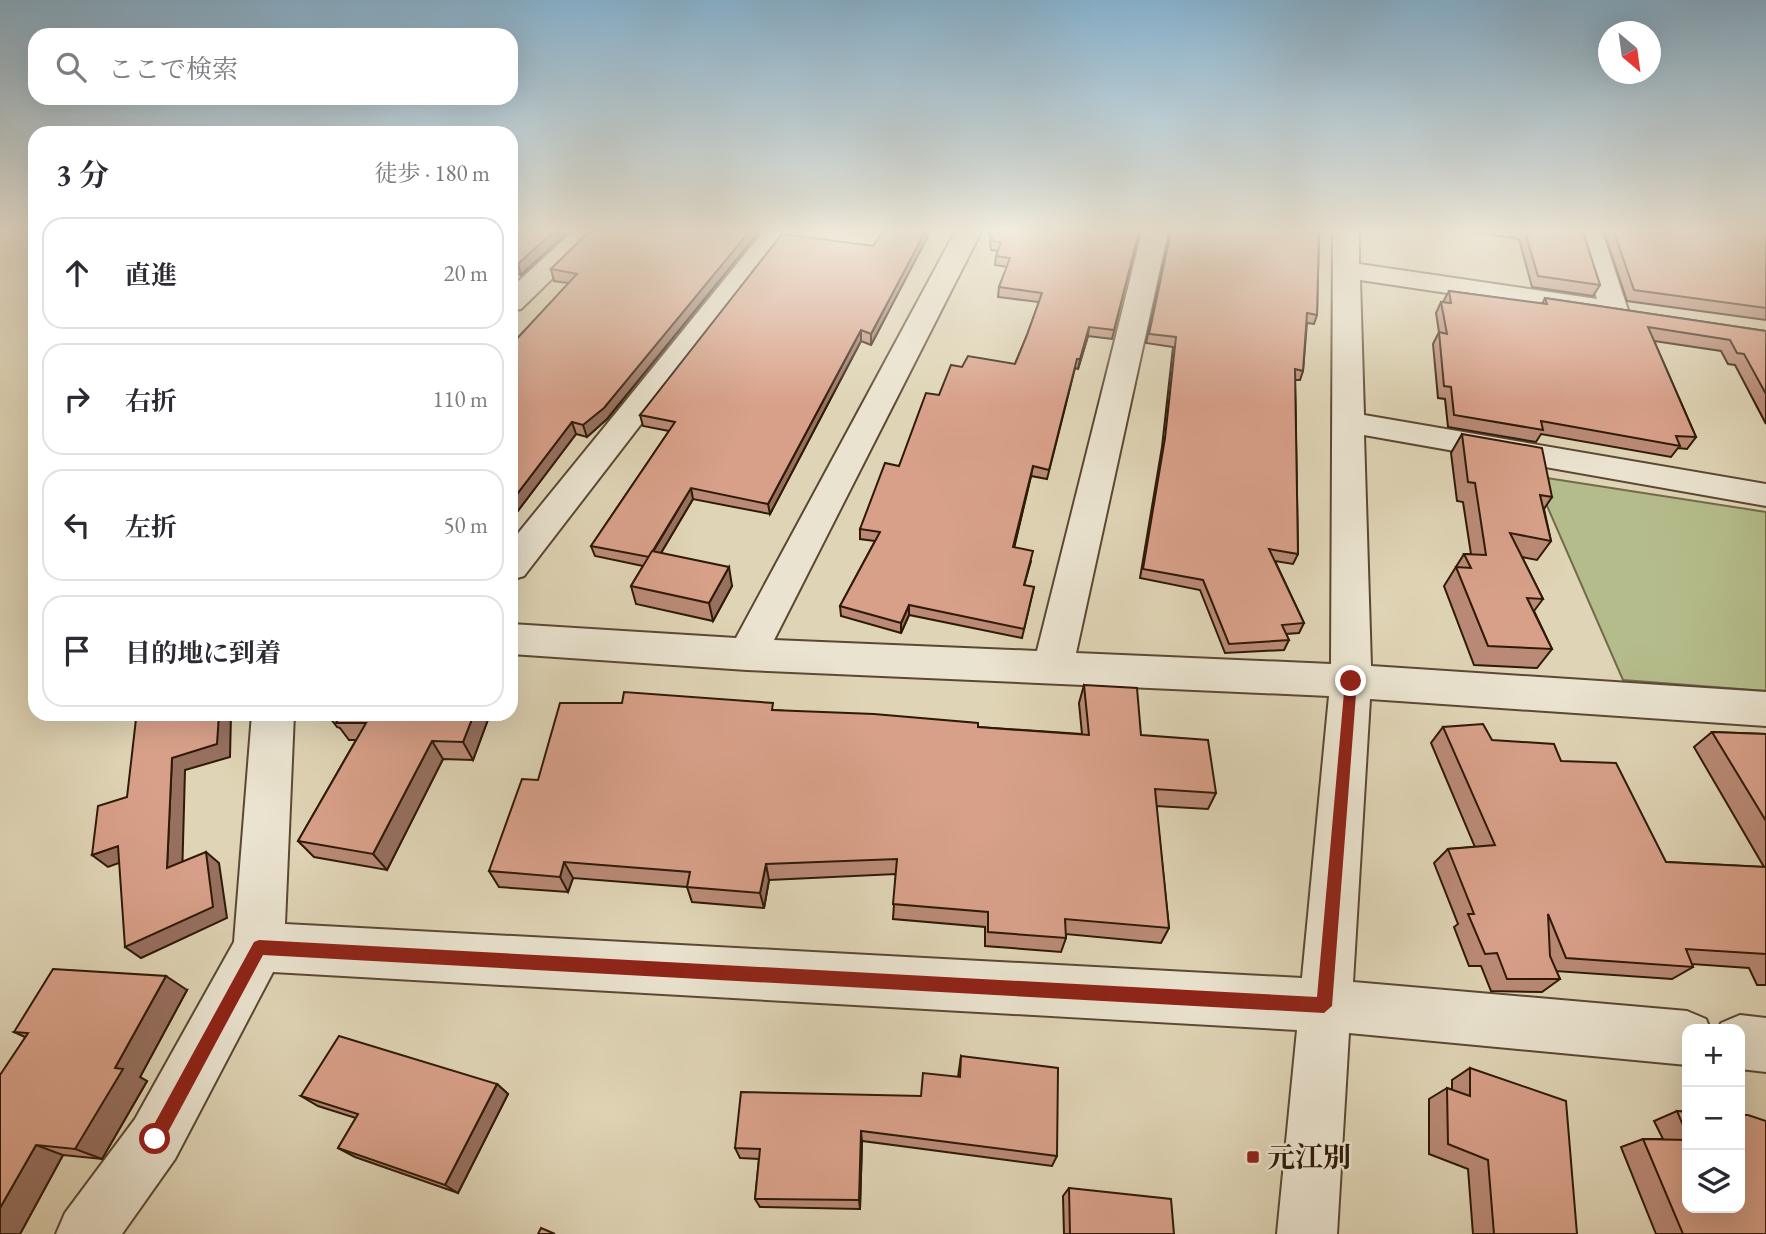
<!DOCTYPE html>
<html lang="ja">
<head>
<meta charset="utf-8">
<style>
	body { margin:0; font-family:"EB Garamond","Noto Serif JP",serif; background:#f7f7f7; color:#2b2b33 }
	.controls { position:absolute; right:21px; bottom:21px; display:grid; overflow:hidden; border-radius:14px; box-shadow:0 7px 28px #0002 }
	.controls button { width:63px; height:63px; display:grid; place-items:center; padding:0; border:0; border-bottom:2px solid #e1e1e2; background:#fff; color:#2b2b33; font:35px sans-serif }
	.compass { position:absolute; left:1598px; top:21px; width:63px; height:63px; border-radius:50%; background:#fff; box-shadow:0 7px 28px #0002; rotate:151deg }
	.stop { position:absolute; width:21px; height:21px; margin:-16px; border:5px solid #8f2418; border-radius:50%; background:#fff }
	.stop.end { background:#8f2418; border-color:#fff; box-shadow:0 2px 7px #0008 }
	.list { margin:0; padding:0; list-style:none }
	h2 { display:flex; justify-content:space-between; align-items:center; height:91px; margin:0; padding:0 28px; font-size:30px }
	h2 small { font-size:23px; font-weight:400; color:#7c7c81 }
	.list li { display:grid; grid-template-columns:46px 1fr auto; gap:21px; align-items:center; box-sizing:border-box; height:112px; margin:0 14px 14px; padding:0 14px; border:2px solid #e1e1e2; border-radius:21px }
	.list b { display:block; font-size:26px; white-space:nowrap }
	.list em { font-size:23px; font-style:normal; color:#7c7c81 }
	.icon { flex:none; width:38px; height:38px; fill:none; stroke:currentColor; stroke-width:2; stroke-linecap:round; stroke-linejoin:round }
	.map { position:relative; flex:none; width:1766px; height:1234px; overflow:hidden }
	.search { position:absolute; background:#fff; box-shadow:0 7px 28px #0002; left:28px; top:28px; width:490px; height:77px; display:flex; align-items:center; gap:18px; box-sizing:border-box; padding:0 24px; border-radius:21px; color:#7c7c81; font-size:26px }
	.panel { position:absolute; background:#fff; box-shadow:0 7px 28px #0002; left:28px; top:126px; width:490px; height:595px; border-radius:21px }
	.map>svg:first-child { display:block }
	.green { fill:#b5bc8b; stroke:#726b4a; stroke-width:2 }
	.lines { fill:none; stroke-linecap:round; stroke-linejoin:round }
	.minor-casing { stroke:#5b4833; stroke-width:4 }
	.minor { fill:#eae3cf; fill-rule:evenodd }
	.wall { fill:#ba8a76; stroke:#2f1a08; stroke-width:2 }
	.shaded-wall { fill:#977060; stroke:#2f1a08; stroke-width:2 }
	.building { fill:#d8a089; stroke:#2f1a08; stroke-width:2 }
	.route { fill:#8f2418 }
	.poi-dot { fill:#8f2418; stroke:#eae3cf; stroke-width:2.5 }
	.labels { text-anchor:middle; dominant-baseline:central; stroke-width:5; stroke-linejoin:round; paint-order:stroke }
	.near-poi-label { font-size:28px; font-weight:bold; fill:#2f1a08; stroke:#eae3cf; text-anchor:start }
</style>
</head>
<body>
<div class="map">
<svg width="1766" height="1234" viewBox="0 0 1766 1234">
	<rect width="100%" height="100%" fill="#dfd4b5"/>
	<filter id="stains"><feTurbulence type="fractalNoise" baseFrequency=".00286" numOctaves="4"/><feColorMatrix values="0 0 0 0 .2 0 0 0 0 .09 0 0 0 0 .02 0 0 0 .5 -.17"/></filter>
	<radialGradient id="worn" r=".72"><stop offset=".6" stop-color="#630" stop-opacity="0"/><stop offset="1" stop-color="#630" stop-opacity=".3"/></radialGradient>
	<!-- green -->
	<path class="green" d="M1534,476L1766,512V691L1623,680Z"/>
	<g class="lines">
		<defs>
			<g id="minor">
				<path d="M572,232H600L521,309L511,311V288Z"/>
				<path d="M763,232H789L524,576L511,580V542Z"/>
				<path d="M955,232H981L774,640L1037,651L1142,232H1168L1076,653L1331,664L1333,232H1359V264L1597,299L1576,232H1602L1628,310L1624,316C1612,319 1605,313 1594,315L1360,280L1364,415L1766,484V506L1364,435L1371,666L1766,692V726L1370,699L1353,982L1687,1011L1706,1019L1710,1029H1687V1065L1349,1033L1337,1234H1277L1297,1030L273,972L175,1159L122,1234H56L65,1213L135,1119L234,942L252,714H294L285,924L1302,978L1329,696L747,670L511,654V624L736,638Z"/>
				<path d="M1740,1015L1766,1018V1072L1740,1069V1029H1719L1721,1023Z"/>
			</g>
		</defs>
		<!-- minor casing -->
		<use href="#minor" class="minor-casing"/>
		<!-- minor -->
		<use href="#minor" class="minor"/>
	</g>
	<!-- wall -->
	<g class="wall">
		<path d="M511,232L521,275L511,273Z"/>
		<path d="M589,232H759L607,419L587,437L576,434L511,520L568,283L554,281L551,269Z"/>
		<path d="M883,232H930L871,345L861,341L770,514L693,499L661,553L732,586L713,621L636,604L631,586L643,566L595,556L591,546L669,431L643,426L640,415L873,246Z"/>
		<path d="M989,232H1139L1112,339L1088,336L1078,369L1075,368L1047,479L1031,476L1014,547L1031,561L1024,586L1034,587L1022,638L909,615L901,633L841,616L840,606L875,541L860,539V529L899,466L939,395L962,367L1015,364L1027,335L1039,302L998,297L999,287L1007,267L995,265L996,256L998,251L991,250Z"/>
		<path d="M1170,232H1319L1317,315L1314,324L1307,323L1303,371L1300,380H1295L1298,554L1293,564L1275,561L1304,623L1299,633L1286,634L1289,640L1284,650L1225,653L1200,590L1140,578L1162,447L1173,347L1146,343Z"/>
		<path d="M1470,232H1583L1600,285L1593,296L1532,287L1519,239Z"/>
		<path d="M1604,232H1766V320L1627,301Z"/>
		<path d="M1449,291L1542,304L1545,298L1766,331V424L1735,365L1728,364L1721,351L1654,341L1696,437L1687,449L1678,448L1671,457L1541,434L1536,442L1448,427L1445,399L1438,398L1433,344L1439,332L1436,313L1441,302H1443Z"/>
		<path d="M1462,434L1552,497L1544,509L1551,541L1537,560L1522,557L1543,599L1534,611L1552,649L1537,668L1474,665L1444,586L1464,554H1471L1463,502L1457,501L1451,453Z"/>
		<path d="M1084,685L1141,735L1216,793L1208,809L1156,806L1169,928L1161,943L1066,934V938L1061,952L985,946V927L893,919L896,874L769,880L764,908L692,902L687,887L573,878L568,892L499,887L489,871L538,780L774,710L978,727L1082,734L1079,703Z"/>
		<path d="M327,714H490L473,760L443,759L387,870L314,857L298,841L356,740H349L340,728L337,727Z"/>
		<path d="M1443,727L1561,761L1666,862L1764,867L1694,747L1712,732L1766,734V985H1757L1749,968L1692,964L1693,967L1672,979L1556,971L1560,979L1542,992L1491,991L1481,966H1469L1454,927L1458,924L1434,863L1448,849L1475,847L1431,743Z"/>
		<path d="M187,990L140,1077L147,1081L102,1159L63,1155L20,1234L25,1037L14,1032Z"/>
		<path d="M961,1056L1057,1156L1052,1166L862,1141L860,1209L760,1207L755,1199L759,1159L740,1158L735,1148L921,1096L958,1077Z"/>
		<path d="M1470,1068L1577,1234H1473L1468,1169L1429,1154V1099L1447,1088L1452,1090V1080Z"/>
		<path d="M497,1084L508,1094L458,1193L355,1157L338,1148L356,1118L318,1106L301,1096Z"/>
		<path d="M1677,1111L1687,1112V1208L1766,1234H1656L1621,1147L1643,1139H1663L1654,1121Z"/>
		<path d="M1069,1188L1174,1234H1064L1063,1196Z"/>
	</g>
	<!-- shaded-wall -->
	<g class="shaded-wall">
		<path d="M553,232H568L521,275L518,264Z"/>
		<path d="M749,232H759L607,419L587,437L583,425Z"/>
		<path d="M925,232H930L871,345V334Z"/>
		<path d="M1089,327L1088,336L1078,369L1080,359Z"/>
		<path d="M861,330V341L770,514L768,504Z"/>
		<path d="M572,422L576,434L511,520V502Z"/>
		<path d="M1033,466L1031,476L1012,557L1013,547Z"/>
		<path d="M691,488L693,499L652,568L650,557Z"/>
		<path d="M729,567L732,586L713,621L709,603Z"/>
		<path d="M909,605V615L901,633V623Z"/>
		<path d="M219,714H231L230,757L185,770L182,880L167,868L172,758Z"/>
		<path d="M474,714H490L473,760L463,742Z"/>
		<path d="M432,741L443,759L387,870L373,854Z"/>
		<path d="M118,846L133,858L108,867L92,855Z"/>
		<path d="M206,852L219,863L227,918L141,958L125,947Z"/>
		<path d="M564,862L573,878L568,892L560,877Z"/>
		<path d="M766,864L769,880L764,908L760,893Z"/>
		<path d="M166,976L187,990L140,1077L147,1081L102,1159L75,1149L115,1068Z"/>
		<path d="M497,1084L508,1094L458,1193L445,1185Z"/>
		<path d="M861,1131L862,1141L860,1209L859,1200Z"/>
		<path d="M36,1145L63,1155L20,1234H0V1208Z"/>
	</g>
	<!-- building -->
	<g class="building">
		<path d="M511,232H553L518,264L511,263Z"/>
		<path d="M589,232H749L604,408L583,425L572,422L511,502V345L577,274L551,269Z"/>
		<path d="M883,232H925L871,334L861,330L768,504L691,488L649,557L591,546L675,422L640,415L782,234L873,246Z"/>
		<path d="M991,232H1139L1114,330L1089,327L1080,359H1077L1049,470L1033,466L1013,547L1033,551L1024,585L1034,587L1024,629L909,605L901,623L840,606L880,532L860,529L885,463L899,466L926,393L939,395L951,365L962,367L968,356L1015,364L1027,335L1042,293L999,287L1010,258L996,256L1001,242L992,241Z"/>
		<path d="M1171,232H1319L1317,315L1307,313L1303,371L1295,369L1298,554L1269,549L1304,623L1282,625L1289,640L1229,644L1203,580L1143,569L1165,438L1176,337L1149,334Z"/>
		<path d="M1525,232H1583L1600,285L1538,276Z"/>
		<path d="M1614,232H1766V308L1634,290Z"/>
		<path d="M1449,291L1547,304L1545,298L1766,331V394L1744,354L1737,353L1730,340L1648,327L1696,437L1676,436L1680,446L1541,421L1543,430L1454,415L1451,387L1444,386L1439,332L1447,334L1441,302L1451,303Z"/>
		<path d="M1462,434L1542,448L1552,497L1540,495L1551,541L1510,533L1543,599L1527,598L1552,649L1488,646L1456,567L1471,568L1464,554L1486,555L1475,483L1468,482Z"/>
		<path d="M652,551L729,567L709,603L631,586Z"/>
		<path d="M1084,685L1137,688L1141,735L1208,740L1216,793L1155,789L1169,928L1065,919L1066,938L988,932V912L893,904L897,859L766,864L760,893L687,887L690,872L564,862L560,877L489,871L522,779L538,780L560,703H622L624,692L773,703L772,710L874,714L978,723V727L1089,735Z"/>
		<path d="M153,714H219L217,744L172,758L167,868L206,852L213,907L125,947L118,846L92,855L98,806L127,797L136,719Z"/>
		<path d="M341,714H474L463,742L432,741L373,854L298,841L366,723H336Z"/>
		<path d="M1483,724L1492,740L1554,744L1561,761L1616,763L1666,862L1766,867V954L1686,949L1693,967L1566,958L1548,914L1550,956L1560,979H1507L1497,953L1485,954L1468,914H1474L1448,849L1495,845L1443,727Z"/>
		<path d="M1712,732L1766,734V821Z"/>
		<path d="M53,969L166,976L115,1068L123,1069L75,1149L36,1145L0,1208V1075L28,1033L14,1032Z"/>
		<path d="M339,1036L497,1084L445,1185L338,1148L358,1114L301,1096Z"/>
		<path d="M961,1056L1058,1068L1057,1156L861,1131L859,1200L755,1199L760,1149L735,1148L741,1092L921,1096L923,1073L960,1077Z"/>
		<path d="M1470,1068L1566,1101L1577,1234H1494L1488,1160L1448,1144L1447,1088L1470,1096Z"/>
		<path d="M1677,1111L1687,1112V1135Z"/>
		<path d="M1740,1115H1748L1766,1121V1234H1683L1643,1139L1687,1140V1208H1740Z"/>
		<path d="M1069,1188L1171,1199L1174,1234H1070Z"/>
		<path d="M541,1228L555,1234H538Z"/>
	</g>
	<!-- sky -->
	<linearGradient id="sky" x2="0" y2="1"><stop stop-color="#87b5d4"/><stop offset="0.57" stop-color="#f1ecde"/><stop offset="1" stop-color="#f1ecde" stop-opacity="0"/></linearGradient>
	<rect width="1766" height="405" fill="url(#sky)"/>
	<!-- route -->
	<path class="route" d="M1351,676L1357,681L1332,1006L1324,1013L263,955L161,1145L155,1147L149,1145L146,1139L254,942L259,940L1317,997L1345,681Z"/>
	<!-- markers -->
	<rect class="poi-dot" x="1246" y="1150" width="14" height="14" rx="3.5"/>
	<g class="labels">
		<!-- near-poi labels -->
		<g class="near-poi-label">
			<text x="1267" y="1157">元江別</text>
		</g>
	</g>
	<rect width="100%" height="100%" filter="url(#stains)"/>
	<rect width="100%" height="100%" fill="url(#worn)"/>
</svg>
<div class="controls">
<button>+</button>
<button>−</button>
<button><svg class="icon" aria-label="layers" viewBox="0 0 24 24"><path d="M12 4l9 5-9 5-9-5zM3 14l9 5 9-5"/></svg></button>
</div>
<svg class="compass" viewBox="-18 -18 36 36"><path d="M0-13l5 13h-10z" fill="#e53935"/><path d="M0 13l5-13h-10z" fill="#7c7c81"/></svg>
<div class="stop" style="left:155px;top:1139px"></div>
<div class="stop end" style="left:1351px;top:681px"></div>
<div class="search"><svg class="icon" aria-label="search" viewBox="0 0 24 24"><circle cx="10" cy="10" r="6"/><path d="M15 15l6 6"/></svg>ここで検索</div>
<section class="panel">
<h2>3 分<small>徒歩 · 180 m</small></h2>
<ul class="list">
<li><svg class="icon" aria-label="ahead" viewBox="0 0 24 24"><path d="M12 20V5M6 11l6-6 6 6"/></svg><div><b>直進</b></div><em>20 m</em></li>
<li><svg class="icon" aria-label="right" viewBox="0 0 24 24"><path d="M7 20v-9h11M14 6l5 5-5 5"/></svg><div><b>右折</b></div><em>110 m</em></li>
<li><svg class="icon" aria-label="left" viewBox="0 0 24 24"><path d="M17 20v-9H6M10 6l-5 5 5 5"/></svg><div><b>左折</b></div><em>50 m</em></li>
<li><svg class="icon" aria-label="arrive" viewBox="0 0 24 24"><path d="M6 21V4h12l-3 4 3 4H6"/></svg><div><b>目的地に到着</b></div></li>
</ul>
</section>
</div>
</body>
</html>
